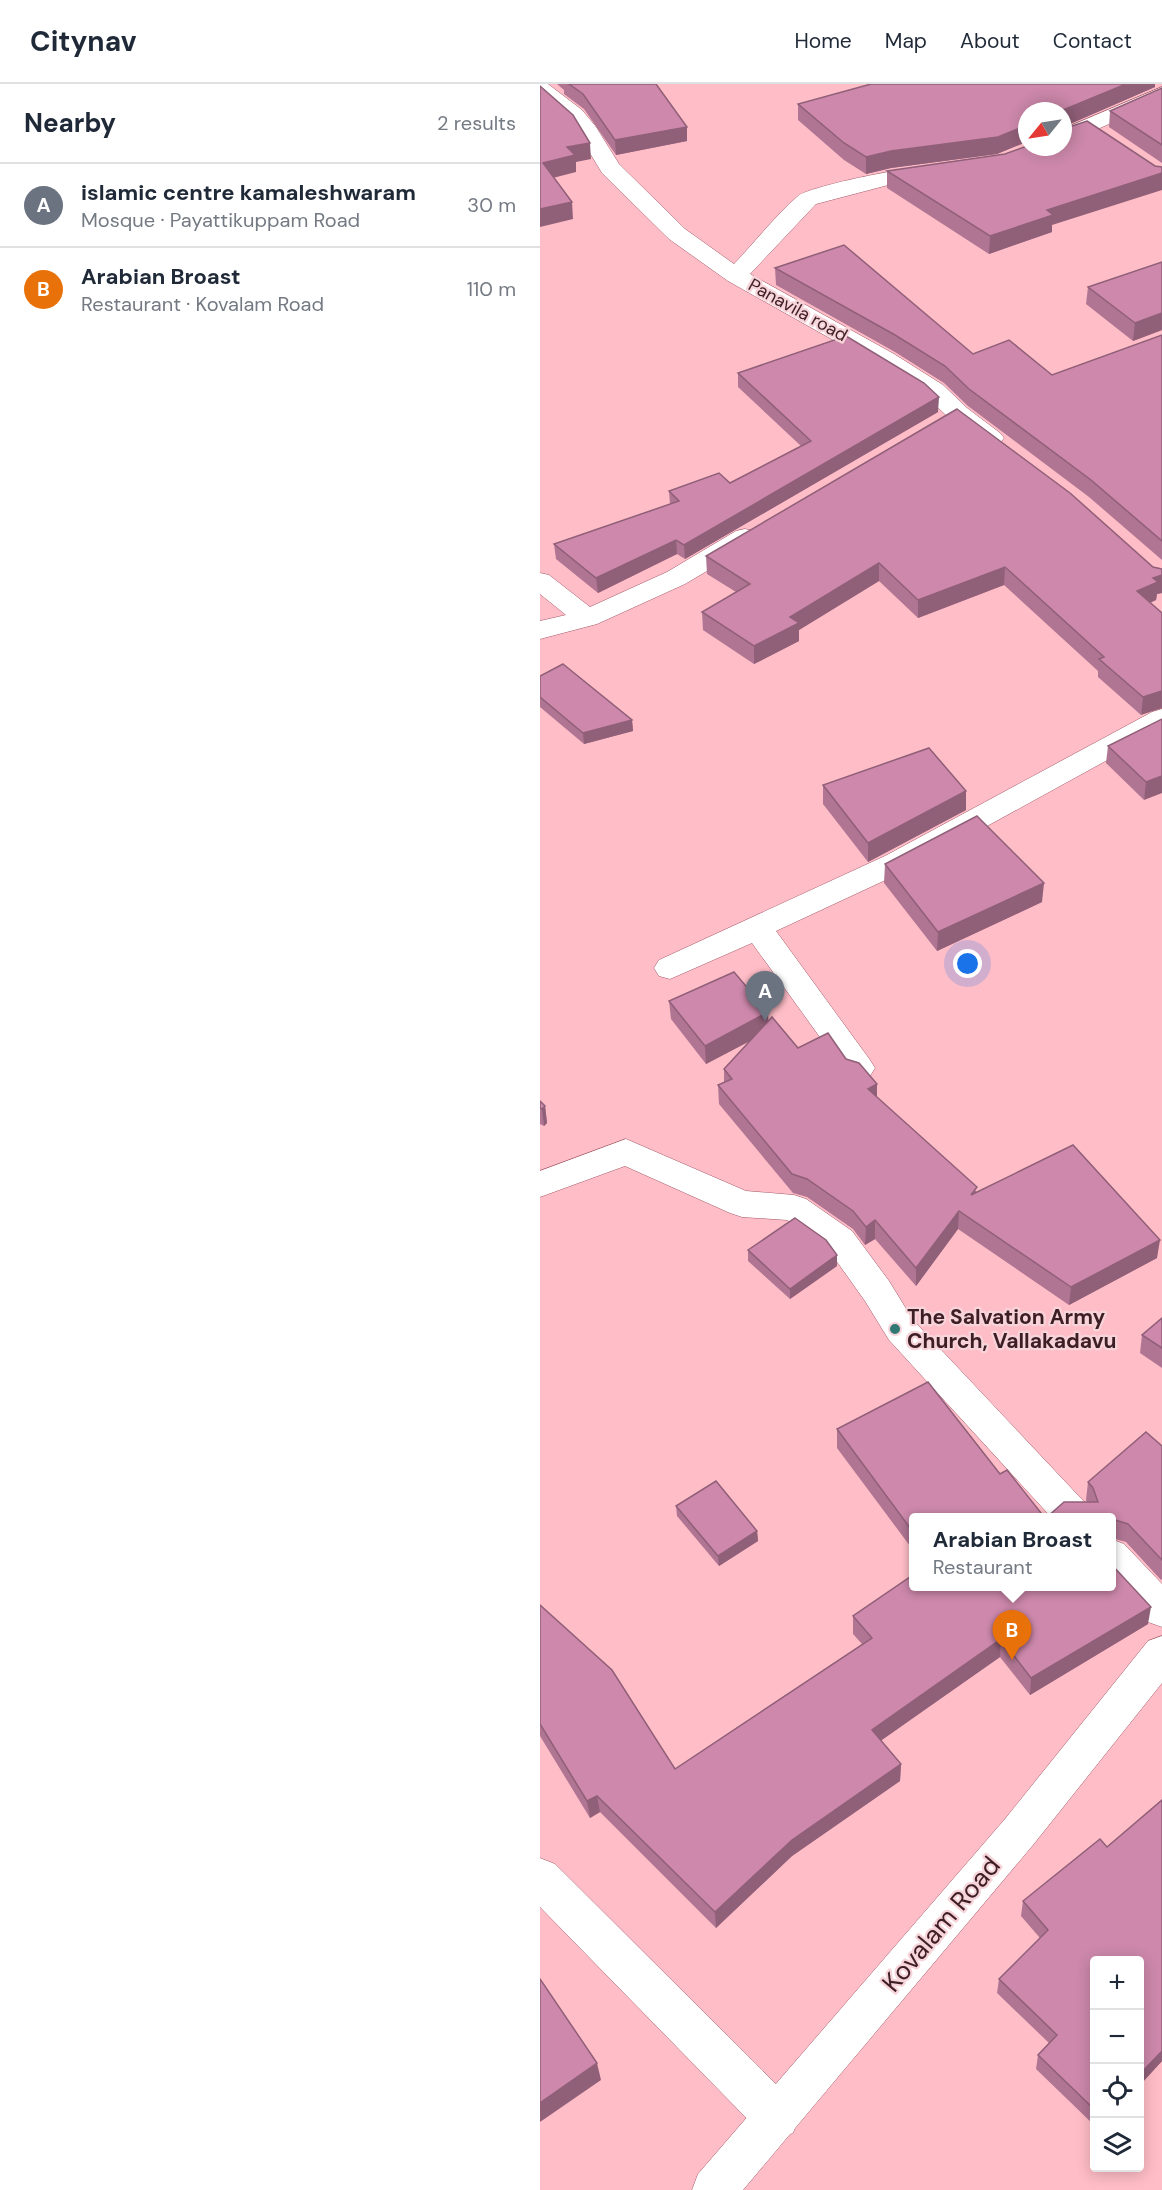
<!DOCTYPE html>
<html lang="en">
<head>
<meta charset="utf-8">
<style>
	body { margin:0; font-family:"DM Sans",sans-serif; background:#f2f2f3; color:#1f2937 }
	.controls { position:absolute; right:18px; bottom:18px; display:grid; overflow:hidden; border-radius:6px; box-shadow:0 3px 15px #0003 }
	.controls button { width:54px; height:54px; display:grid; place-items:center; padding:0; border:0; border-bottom:2px solid #e0e1e3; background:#fff; color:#1f2937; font:30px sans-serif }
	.compass { position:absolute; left:478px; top:18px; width:54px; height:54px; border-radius:50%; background:#fff; box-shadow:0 3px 15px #0003; rotate:240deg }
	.you { position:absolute; left:428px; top:880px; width:21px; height:21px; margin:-15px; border:4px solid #fff; border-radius:50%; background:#1a73e8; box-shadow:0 0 0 9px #1a73e833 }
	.badge { display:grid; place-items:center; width:39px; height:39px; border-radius:50%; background:#307873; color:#fff; font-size:20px; font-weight:700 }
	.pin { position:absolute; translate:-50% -50px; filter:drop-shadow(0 2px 3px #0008) }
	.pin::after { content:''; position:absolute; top:32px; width:21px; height:18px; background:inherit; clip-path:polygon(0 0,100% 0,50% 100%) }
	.popup { position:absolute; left:369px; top:1429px; width:207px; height:78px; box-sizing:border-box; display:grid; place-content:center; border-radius:6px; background:#fff; filter:drop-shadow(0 2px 4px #0005); font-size:20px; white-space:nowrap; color:#747a83 }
	.popup b { font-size:22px; color:#1f2937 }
	.popup::after { content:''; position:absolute; left:50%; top:100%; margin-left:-12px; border:12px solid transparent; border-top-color:#fff }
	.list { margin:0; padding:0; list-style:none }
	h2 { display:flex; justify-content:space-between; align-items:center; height:78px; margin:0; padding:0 24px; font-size:26px }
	h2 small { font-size:20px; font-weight:400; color:#747a83 }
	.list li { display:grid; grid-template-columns:39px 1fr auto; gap:18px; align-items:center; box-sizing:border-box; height:84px; padding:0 24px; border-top:2px solid #e0e1e3 }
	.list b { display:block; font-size:22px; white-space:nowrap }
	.list p { margin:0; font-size:20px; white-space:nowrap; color:#747a83 }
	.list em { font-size:20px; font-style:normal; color:#747a83 }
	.icon { flex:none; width:33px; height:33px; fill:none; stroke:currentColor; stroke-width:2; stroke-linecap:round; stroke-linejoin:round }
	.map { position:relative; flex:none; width:622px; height:2106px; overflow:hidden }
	header { display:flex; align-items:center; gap:36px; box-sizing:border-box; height:84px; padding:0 30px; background:#fff; border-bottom:2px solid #e0e1e3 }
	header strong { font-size:28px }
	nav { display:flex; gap:33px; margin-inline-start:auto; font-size:21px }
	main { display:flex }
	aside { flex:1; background:#fff }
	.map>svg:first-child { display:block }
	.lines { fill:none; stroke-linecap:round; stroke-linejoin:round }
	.street-casing { stroke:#a15967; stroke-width:1 }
	.primary-casing { stroke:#a15967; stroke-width:1 }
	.street { fill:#fff; fill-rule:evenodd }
	.primary { fill:#fff; fill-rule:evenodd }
	.wall { fill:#b07593 }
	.shaded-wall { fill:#905f78 }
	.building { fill:#cd88ab; stroke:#905f78; stroke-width:1.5 }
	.poi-dot { fill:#307873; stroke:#f6d4d9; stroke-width:2 }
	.labels { text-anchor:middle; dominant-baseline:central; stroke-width:4.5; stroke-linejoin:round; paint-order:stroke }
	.far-street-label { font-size:18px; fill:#3d1e24; stroke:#f6d4d9 }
	.poi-label { font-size:21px; font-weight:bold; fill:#3d1e24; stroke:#f6d4d9; text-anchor:start }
	.near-street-label { font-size:26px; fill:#3d1e24; stroke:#f6d4d9 }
</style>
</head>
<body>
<header>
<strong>Citynav</strong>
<nav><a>Home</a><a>Map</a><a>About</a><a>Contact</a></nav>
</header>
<main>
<aside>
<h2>Nearby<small>2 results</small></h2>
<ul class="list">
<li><span class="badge" style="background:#6b7280">A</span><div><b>islamic centre kamaleshwaram</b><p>Mosque · Payattikuppam Road</p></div><em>30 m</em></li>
<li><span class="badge" style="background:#e8710a">B</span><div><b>Arabian Broast</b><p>Restaurant · Kovalam Road</p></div><em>110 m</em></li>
</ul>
</aside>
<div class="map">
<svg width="622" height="2106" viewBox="0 0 622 2106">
	<rect width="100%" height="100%" fill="#ffbdc7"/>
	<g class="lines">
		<defs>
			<g id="street">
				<path d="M0,0H8L42,26L56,43L79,80L145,145L194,180C215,158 235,132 258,112C270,102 381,79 398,83L401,88L398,93L352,100L276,120L210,190L354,270L403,301L427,324L460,349L464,354L460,359L451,362L442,359L409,334L385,311L336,280L188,197L129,155L62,89L36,46L26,36L0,14Z"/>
				<path d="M622,3V17L523,60V45Z"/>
				<path d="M205,445L214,447L218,453L214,459L145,500L57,540L0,555V537L26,531L0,510V489L9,491L50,523L127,488L196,447Z"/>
				<path d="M622,625V646L367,786L236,847L330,976L335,984L330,992L319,996L308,992L212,859L130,895L119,892L114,884L119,876L345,772L612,628Z"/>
				<path d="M86,1055L206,1107L254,1111L266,1115L312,1147L349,1197L373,1236L549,1423L554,1434H512L349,1256L325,1217L288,1165L247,1136L202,1133L190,1129L85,1082L0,1113V1087Z"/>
				<path d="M571,1455L584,1460L622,1500V1543L608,1538L571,1497Z"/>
				<path d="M0,1774L15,1780L253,2017L259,2033L253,2049L237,2055L221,2049L0,1823Z"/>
			</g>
			<path id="primary" d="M622,1552V1599L493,1761L203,2106H152L158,2090L465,1735L608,1557Z"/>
		</defs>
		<!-- street casing -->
		<use href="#street" class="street-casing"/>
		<!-- primary casing -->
		<use href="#primary" class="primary-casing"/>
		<!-- street -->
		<use href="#street" class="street"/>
		<!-- primary -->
		<use href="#primary" class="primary"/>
	</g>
	<!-- wall -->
	<g class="wall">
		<path d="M17,0H116L147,57L76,71L44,25L24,10V6Z"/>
		<path d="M331,0H615V3L523,43L487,27V59L486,58L457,70L351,84L326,90L304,76L258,36V20Z"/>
		<path d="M622,4V79L569,43L570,27Z"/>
		<path d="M465,70L512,141V148L449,170L347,104V87Z"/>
		<path d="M622,178V246L593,257L546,220L548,203Z"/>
		<path d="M235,184L433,270L512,291L622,251V476L549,413L428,322L404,299L355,268L236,201Z"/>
		<path d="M198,289L398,328L145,475L137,470L58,509L16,475L14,460L130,420L129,407L190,399L261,362L198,303Z"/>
		<path d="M166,472L613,483L622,485V509L617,510L616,516L610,519L622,529L601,631L558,593V587L464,501L378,534L339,497L259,546V557L214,580L163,546L162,528L196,508L167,490Z"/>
		<path d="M0,592L92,636L93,647L44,660L0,623Z"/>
		<path d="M622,635L604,716L566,679L568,662Z"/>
		<path d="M283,701L426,726L328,778L283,720Z"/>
		<path d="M345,780L502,818L397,867L344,799Z"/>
		<path d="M129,917L228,928V937L258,964L306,975L337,1000V1013L437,1108L617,1174L529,1221L418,1145L376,1202L335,1155L325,1161L313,1145L267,1113L253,1109L179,1020L178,1001L184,998V985L210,957L166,980L131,935Z"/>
		<path d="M0,1017L5,1022L7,1039L4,1042L0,1040Z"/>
		<path d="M208,1166L297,1171V1182L250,1215L208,1177Z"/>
		<path d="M622,1234V1284L600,1269L602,1251Z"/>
		<path d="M297,1345L460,1390L373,1434V1466L297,1364Z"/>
		<path d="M622,1362V1495L621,1496L586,1458L572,1454V1481L608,1540L490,1611L460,1573L341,1656L361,1680L360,1697L252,1772L176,1844L60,1728L50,1734L0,1652V1521L135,1685L322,1560L313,1550V1532L547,1418L546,1416L548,1398Z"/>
		<path d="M136,1422L217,1447L218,1457L179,1482L137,1432Z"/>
		<path d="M622,1716V1977L600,2001V1876H555V2042L496,1985L498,1971L509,1959L457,1909L459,1895L500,1854L481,1832L483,1817L567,1763Z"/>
	</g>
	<!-- shaded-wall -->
	<g class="shaded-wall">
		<path d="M586,0H615V3L523,43V26Z"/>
		<path d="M487,41L486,58L457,70L351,84L326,90V73L351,67Z"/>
		<path d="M147,43V57L76,71L75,56Z"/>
		<path d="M50,59L51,75L36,78V88L5,96L3,79L27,63Z"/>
		<path d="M622,89V106L512,141V148L449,170L450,152L507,126Z"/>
		<path d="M32,118L33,135L0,143V125Z"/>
		<path d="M622,229V246L593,257L595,239Z"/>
		<path d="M399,313L398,328L145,475L144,461Z"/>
		<path d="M136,456L137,470L58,509L56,494Z"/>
		<path d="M339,479V497L259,546V557L214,580V562L250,533Z"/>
		<path d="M465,483L464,501L378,534V516Z"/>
		<path d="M622,491V509L617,510L616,516L595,525L597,507L613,494Z"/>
		<path d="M622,607V624L601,631L603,613Z"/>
		<path d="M92,636L93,647L44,660L43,649Z"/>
		<path d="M622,692V709L604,716L606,698Z"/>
		<path d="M426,707V726L328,778V759Z"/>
		<path d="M504,799L502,818L397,867L398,848Z"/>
		<path d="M228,928L229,947L166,980L165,962Z"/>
		<path d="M337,1000V1019L328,1005Z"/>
		<path d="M5,1022L7,1039L4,1042L2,1025Z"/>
		<path d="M419,1127L418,1145L376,1202V1184Z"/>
		<path d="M335,1136V1155L325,1161L326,1143Z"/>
		<path d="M620,1156L617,1174L529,1221L531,1203Z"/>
		<path d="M297,1171V1182L250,1215V1205Z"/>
		<path d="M217,1447L218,1457L179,1482L178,1472Z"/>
		<path d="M611,1523L608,1540L490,1611L491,1594Z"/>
		<path d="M461,1555L460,1573L332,1663V1646Z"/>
		<path d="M361,1680L360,1697L252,1772L176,1844L175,1828L252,1756Z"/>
		<path d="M57,1712L60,1728L50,1734L47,1717Z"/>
		<path d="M622,1967V1977L600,2001V1990Z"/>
		<path d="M57,1979L61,1996L0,2038V2019Z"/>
	</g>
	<!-- building -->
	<g class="building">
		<path d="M29,0H116L147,43L75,56L43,10Z"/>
		<path d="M331,0H586L523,26V37V27H487V41L458,53L351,67L326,73L304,59L258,20Z"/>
		<path d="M0,2L33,31L50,59L27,63L35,71L3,79L32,118L0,125Z"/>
		<path d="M622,4V61L570,27Z"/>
		<path d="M547,37L615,82L622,83V89L507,126L513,131L450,152L347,87L465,70L487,62V63H523V45Z"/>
		<path d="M304,161L433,270L469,256L512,291L622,251V457L551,396L429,305L405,282L355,251L235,184Z"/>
		<path d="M622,178V229L595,239L548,203Z"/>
		<path d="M306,252L384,299L399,313L144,461L136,456L56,494L14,460L139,417L129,407L179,389L190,399L271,357L198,289Z"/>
		<path d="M417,325L530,409L613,483L622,485V491L613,494L618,498L597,507L622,529V607L603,613L559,575L564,573L465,483L378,516L339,479L250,533L259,539L214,562L162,528L210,500L166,472Z"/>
		<path d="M23,580L92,636L43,649L0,613V592Z"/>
		<path d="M622,635V692L606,698L568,662Z"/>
		<path d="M389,664L426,707L328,759L283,701Z"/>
		<path d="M437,732L504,799L398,848L345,780Z"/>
		<path d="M194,888L228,928L165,962L129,917Z"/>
		<path d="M232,933L258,964L288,949L306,975L319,979L337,1000L328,1005L437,1103L431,1111L533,1061L620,1156L531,1203L419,1127L376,1184L335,1136L326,1143L313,1127L267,1095L252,1090L178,1001L192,995L184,985Z"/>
		<path d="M0,1017L5,1022L2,1025L0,1024Z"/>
		<path d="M255,1134L286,1156L297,1171L250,1205L208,1166Z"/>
		<path d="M622,1234V1264L602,1251Z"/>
		<path d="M388,1298L460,1390L467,1386L505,1434H373V1448L297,1345Z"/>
		<path d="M606,1348L622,1362V1476L588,1440L572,1435V1481L611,1523L491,1594L461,1555L332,1646L361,1680L252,1756L175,1828L57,1712L47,1717L0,1640V1521L72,1586L135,1685L332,1554L313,1532L373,1491V1503H571V1434H506L524,1418H558L553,1404L548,1398Z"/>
		<path d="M176,1397L217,1447L178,1472L136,1422Z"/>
		<path d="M622,1716V1967L600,1990V1876H555V2026L498,1971L517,1951L459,1895L508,1846L483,1817L560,1755L567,1763Z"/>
		<path d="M0,1895L57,1979L0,2019Z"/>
	</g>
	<!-- markers -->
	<circle class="poi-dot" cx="355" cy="1245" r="6"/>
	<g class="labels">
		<!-- far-street labels -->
		<g class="far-street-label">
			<text transform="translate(258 226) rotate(29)">Panavila road</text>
		</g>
		<!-- poi labels -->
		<g class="poi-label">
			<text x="367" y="1233">The Salvation Army<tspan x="367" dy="24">Church, Vallakadavu</tspan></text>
		</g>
		<!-- near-street labels -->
		<g class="near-street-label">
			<text transform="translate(401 1840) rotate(-50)">Kovalam Road</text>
		</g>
	</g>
</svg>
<div class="controls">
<button>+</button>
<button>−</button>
<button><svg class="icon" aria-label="locate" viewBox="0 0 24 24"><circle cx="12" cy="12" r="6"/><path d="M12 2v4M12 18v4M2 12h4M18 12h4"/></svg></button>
<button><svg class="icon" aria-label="layers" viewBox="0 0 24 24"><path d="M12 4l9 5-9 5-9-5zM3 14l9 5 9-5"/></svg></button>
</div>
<svg class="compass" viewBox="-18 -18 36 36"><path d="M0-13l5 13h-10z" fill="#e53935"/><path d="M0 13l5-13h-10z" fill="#747a83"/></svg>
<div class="you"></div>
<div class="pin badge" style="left:225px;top:937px;background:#6b7280">A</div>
<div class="pin badge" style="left:472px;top:1576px;background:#e8710a">B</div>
<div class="popup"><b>Arabian Broast</b>Restaurant</div>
</div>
</main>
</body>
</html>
